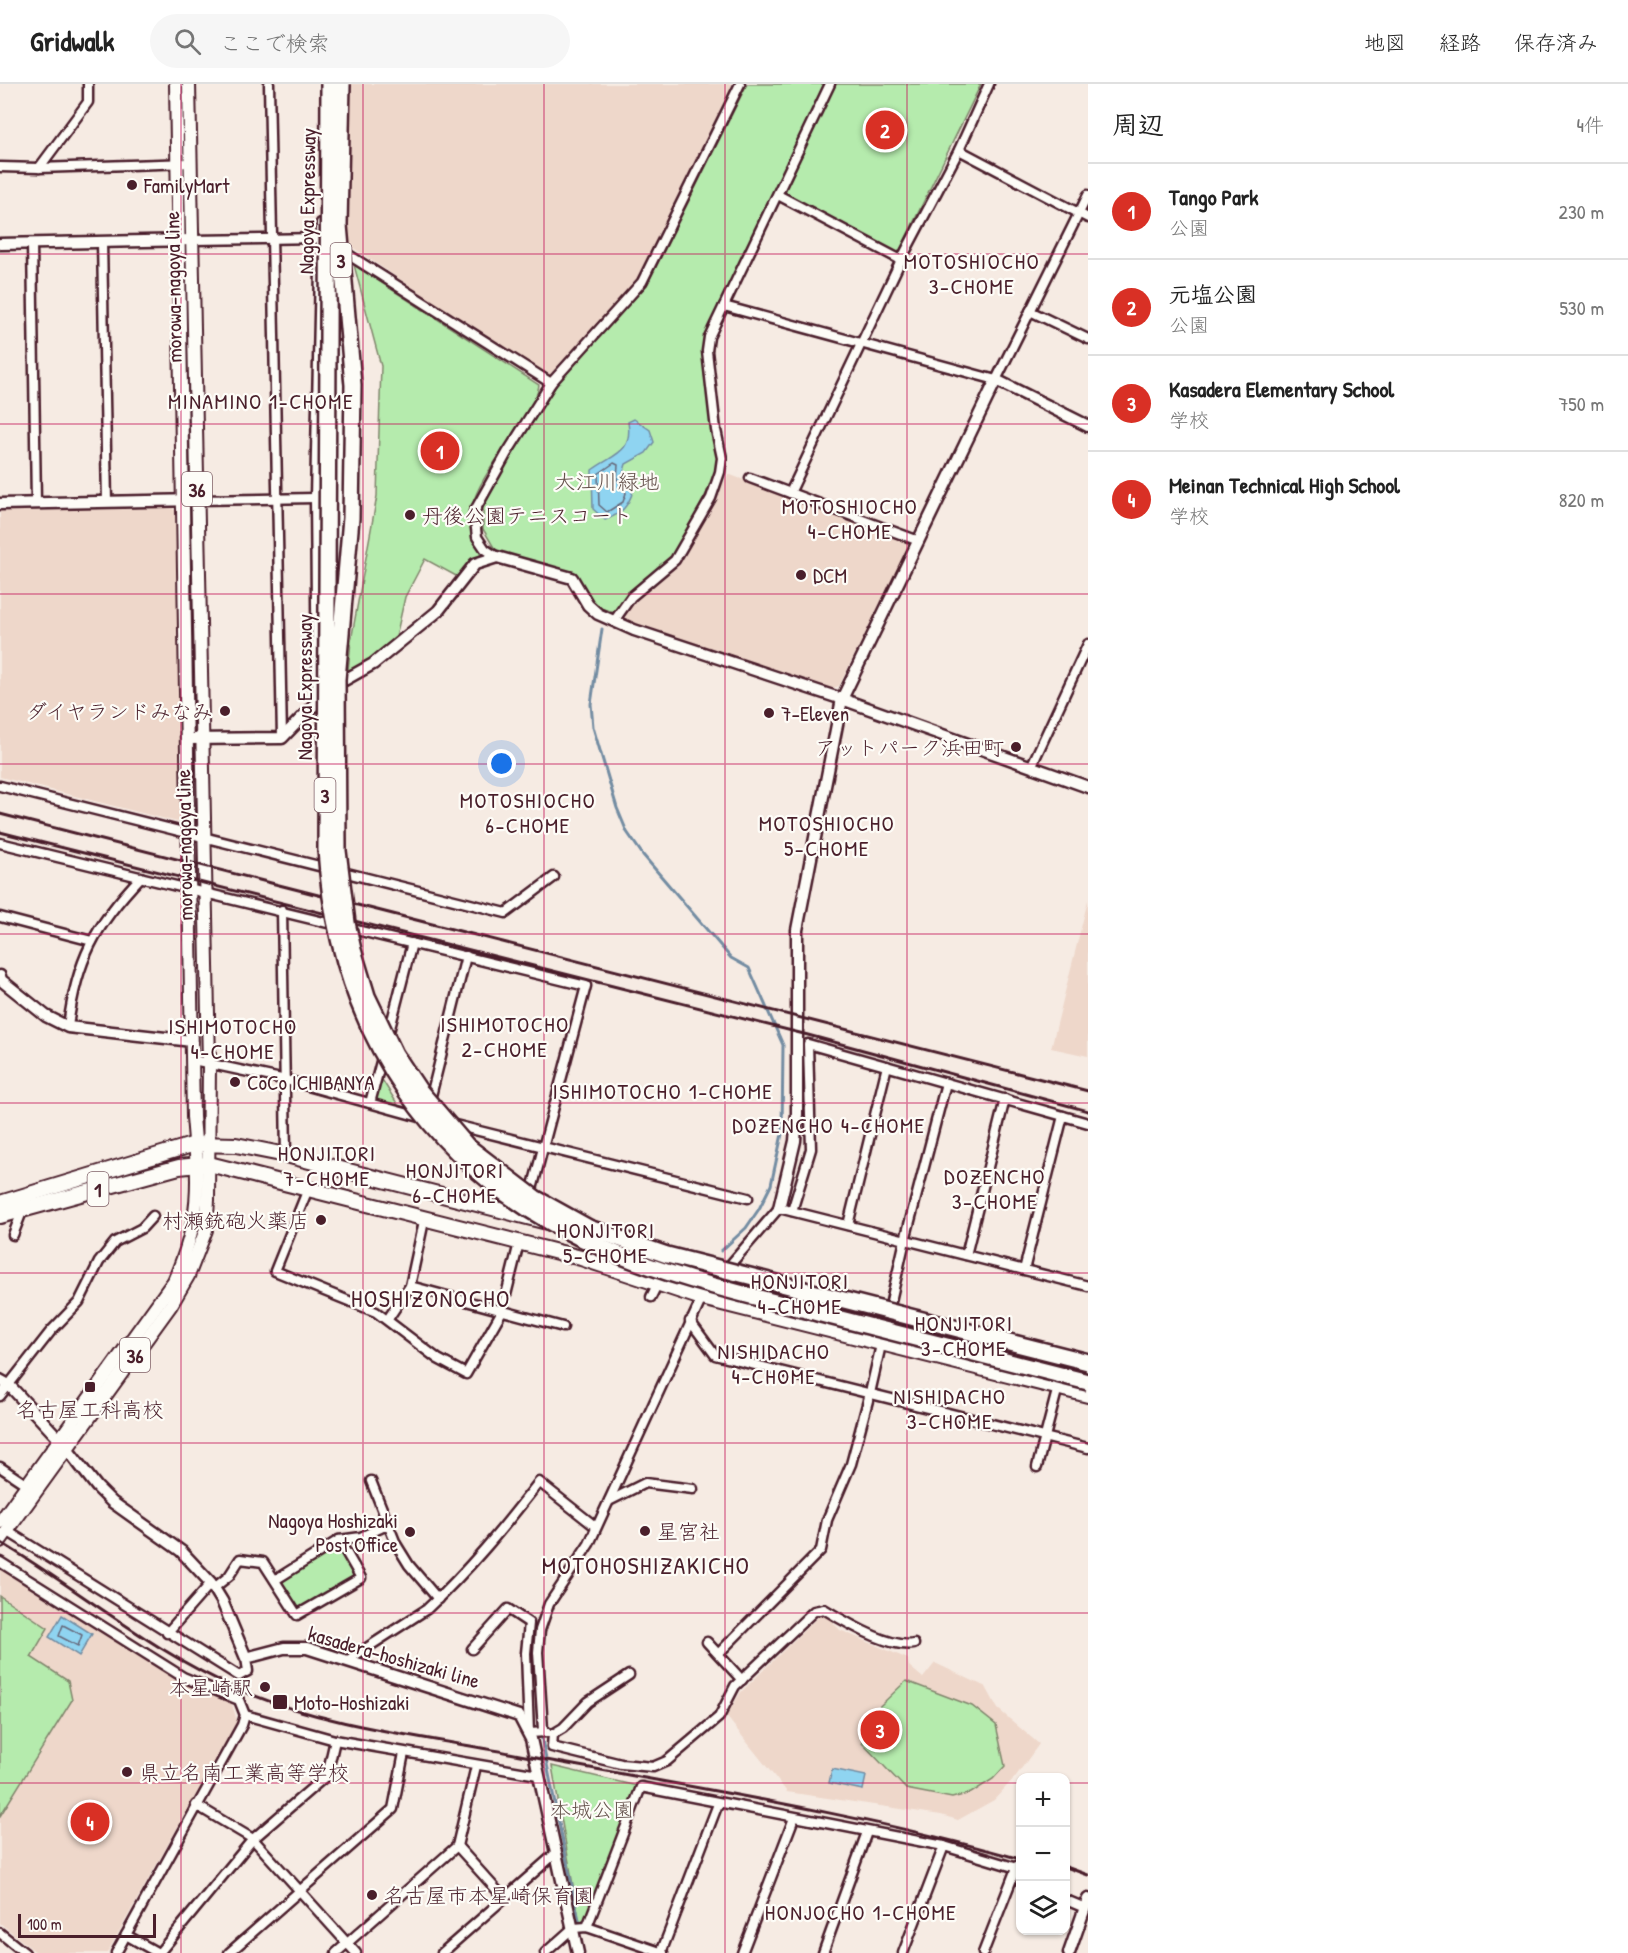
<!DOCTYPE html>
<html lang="ja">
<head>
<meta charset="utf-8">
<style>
	body { margin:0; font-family:"Patrick Hand","Klee One",sans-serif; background:#f6f6f6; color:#222 }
	.controls { position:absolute; right:18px; bottom:18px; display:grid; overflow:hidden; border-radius:12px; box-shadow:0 2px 4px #0004 }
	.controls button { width:54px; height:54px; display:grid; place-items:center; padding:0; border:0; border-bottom:2px solid #e0e0e0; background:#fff; color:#222; font:30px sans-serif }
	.scale { position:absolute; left:18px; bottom:15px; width:138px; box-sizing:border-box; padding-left:6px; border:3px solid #4a1f2b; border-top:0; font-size:16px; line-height:21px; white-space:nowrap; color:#4a1f2b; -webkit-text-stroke:4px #fdfcf7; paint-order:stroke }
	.you { position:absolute; left:502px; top:680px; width:21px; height:21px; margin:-15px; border:4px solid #fff; border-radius:50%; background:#1a73e8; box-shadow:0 0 0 9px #1a73e833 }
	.badge { display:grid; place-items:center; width:39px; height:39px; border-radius:50%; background:#d93025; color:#fff; font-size:20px; font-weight:700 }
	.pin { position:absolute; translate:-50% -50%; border:3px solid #fff; box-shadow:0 2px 6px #0006 }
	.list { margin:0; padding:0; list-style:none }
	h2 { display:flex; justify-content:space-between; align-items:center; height:78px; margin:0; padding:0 24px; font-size:26px }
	h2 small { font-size:20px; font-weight:400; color:#767676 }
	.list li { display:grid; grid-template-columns:39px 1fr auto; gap:18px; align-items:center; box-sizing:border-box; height:96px; padding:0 24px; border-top:2px solid #e0e0e0 }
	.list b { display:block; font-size:22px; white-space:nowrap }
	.list p { margin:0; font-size:20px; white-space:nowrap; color:#767676 }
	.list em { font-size:20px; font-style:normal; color:#767676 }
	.icon { flex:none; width:33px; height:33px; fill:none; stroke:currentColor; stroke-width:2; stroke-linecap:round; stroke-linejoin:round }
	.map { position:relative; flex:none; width:1088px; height:1869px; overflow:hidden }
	header { display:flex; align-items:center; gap:36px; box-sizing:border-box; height:84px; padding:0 30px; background:#fff; border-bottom:2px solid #e0e0e0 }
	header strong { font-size:28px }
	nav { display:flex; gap:33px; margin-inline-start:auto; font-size:21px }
	.search { width:420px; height:54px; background:#f6f6f6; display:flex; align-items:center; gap:15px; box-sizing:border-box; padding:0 21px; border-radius:33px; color:#767676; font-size:22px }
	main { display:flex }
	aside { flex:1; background:#fff }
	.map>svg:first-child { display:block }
	.built { fill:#eed7ca }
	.green { fill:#b5ebad; stroke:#80856c; stroke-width:1.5 }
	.water { fill:#8fd4f1; stroke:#738ca2; stroke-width:1.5 }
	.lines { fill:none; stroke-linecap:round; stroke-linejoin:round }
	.shore { stroke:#66677a; stroke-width:1.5 }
	.stream { stroke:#738ca2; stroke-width:3 }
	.minor-casing { stroke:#4a1f2b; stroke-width:13 }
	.tertiary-casing { stroke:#4a1f2b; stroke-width:15 }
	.secondary-casing { stroke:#4a1f2b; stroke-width:15 }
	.primary-casing { stroke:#4a1f2b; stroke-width:16 }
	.trunk-casing { stroke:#4a1f2b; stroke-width:18 }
	.motorway-casing { stroke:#4a1f2b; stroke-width:20 }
	.minor { stroke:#fdfcf7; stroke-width:8 }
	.tertiary { stroke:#fdfcf7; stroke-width:10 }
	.secondary { stroke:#fdfcf7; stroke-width:10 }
	.primary { stroke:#fdfcf7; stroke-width:12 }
	.trunk { stroke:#fdfcf7; stroke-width:14 }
	.motorway { stroke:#fdfcf7; stroke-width:15 }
	.rail { stroke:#4a1f2b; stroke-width:3 }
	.motorway-bridge-casing { stroke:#4a1f2b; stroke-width:20; stroke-linecap:butt }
	.motorway-bridge { stroke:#fdfcf7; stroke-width:15 }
	.grid { fill:none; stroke:#c2185b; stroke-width:1.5; stroke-opacity:0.55 }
	.poi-dot { fill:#4a1f2b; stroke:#fdfcf7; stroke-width:2 }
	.labels { text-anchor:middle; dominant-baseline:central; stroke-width:4.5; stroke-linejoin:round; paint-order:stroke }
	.shield { fill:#fdfcf7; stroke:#806168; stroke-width:1.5 }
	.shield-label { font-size:20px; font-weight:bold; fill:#4a1f2b }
	.poi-label { font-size:21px; fill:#4a1f2b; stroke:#fdfcf7; text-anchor:start }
	.street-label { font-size:21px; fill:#4a1f2b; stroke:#fdfcf7 }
	.park-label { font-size:21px; fill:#65524c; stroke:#fdfcf7 }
	.neighbourhood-label { font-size:22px; letter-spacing:1.5px; fill:#4a1f2b; stroke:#fdfcf7 }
	.quarter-label { font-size:24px; letter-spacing:1.5px; fill:#4a1f2b; stroke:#fdfcf7 }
</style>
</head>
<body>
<header>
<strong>Gridwalk</strong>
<div class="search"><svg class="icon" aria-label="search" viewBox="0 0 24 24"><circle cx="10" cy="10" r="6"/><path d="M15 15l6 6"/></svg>ここで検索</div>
<nav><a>地図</a><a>経路</a><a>保存済み</a></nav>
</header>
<main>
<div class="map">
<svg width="1088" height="1869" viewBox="0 0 1088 1869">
	<rect width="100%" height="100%" fill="#f6ebe3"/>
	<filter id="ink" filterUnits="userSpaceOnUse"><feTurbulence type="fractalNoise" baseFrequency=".0167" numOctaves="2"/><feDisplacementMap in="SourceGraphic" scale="12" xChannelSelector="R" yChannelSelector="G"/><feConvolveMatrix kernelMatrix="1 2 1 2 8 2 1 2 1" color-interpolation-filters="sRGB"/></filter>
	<g filter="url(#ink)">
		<!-- built -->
		<g class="built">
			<path d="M350,0H735L640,194L552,294L545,293L349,161Z"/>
			<path d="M728,390L908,458L909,462L839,602L830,605L627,536L625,533L628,525L644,510L680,480Z"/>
			<path d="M169,422L175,426L182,735L177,738L0,693V426Z"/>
			<path d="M1088,816V972L1051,964Z"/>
			<path d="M0,1483L181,1596L232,1620L237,1637L107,1869H37L0,1839Z"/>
			<path d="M826,1531L840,1546L908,1575L909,1582L923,1594L935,1579L986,1603L998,1625L1039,1660L1016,1692L994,1716L958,1736L941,1731L787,1708L726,1632L741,1608L819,1532Z"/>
		</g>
		<!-- green -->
		<g class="green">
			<path d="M747,0H824L705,255L704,289L718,375L717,389L673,473L617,527C593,529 586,508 576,490L496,467L483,445V423L518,360L560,296L648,199Z"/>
			<path d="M835,0H981L899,168L895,169L791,114L785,107Z"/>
			<path d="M354,181L539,301C531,353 438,413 482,469L458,493L425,475L405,513L396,553L364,580L348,587L351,557L377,412L381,282Z"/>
			<path d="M379,991L400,1024L372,1017Z"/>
			<path d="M335,1462L340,1463L356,1490L355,1494L300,1525L296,1524L280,1495Z"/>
			<path d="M0,1512L48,1544L31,1573L68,1597L72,1616L0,1732Z"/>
			<path d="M906,1597L972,1622L996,1641L1005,1682L993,1695L971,1709L952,1714L906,1705L862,1659L861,1640Z"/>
			<path d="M552,1682L637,1702L584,1839L580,1841Z"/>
		</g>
		<!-- water -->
		<g class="water">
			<path d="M634,335L650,346L654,358L646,369L626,380L622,394L633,407C628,423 621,430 605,436L593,425L592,386C613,370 633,370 628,338Z"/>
			<path d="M62,1531L92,1550L79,1572L49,1553Z"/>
			<path d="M832,1685L866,1692L863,1706L829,1699Z"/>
		</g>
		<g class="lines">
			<!-- shore -->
			<g class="shore">
				<path d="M614,379L618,381L617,395L626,409L623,418L607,428L599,421L598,390Z"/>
				<path d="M63,1541L82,1551L78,1562L59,1552Z"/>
			</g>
			<!-- stream -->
			<g class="stream">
				<path d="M602,545L591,620L593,643L617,724L627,748L643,771L731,874L749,884L783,961L782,1050L771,1101L759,1125L746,1144L721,1167"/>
				<path d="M542,1656L580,1841"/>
			</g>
			<defs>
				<g id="minor">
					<path d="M269,0L282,654"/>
					<path d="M959,66L1088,134"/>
					<path d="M0,83L39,84L190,79"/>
					<path d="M39,84L88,18V0"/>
					<path d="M778,111L901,176"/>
					<path d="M192,156L319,154L324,157"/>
					<path d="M102,158L107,418"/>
					<path d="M32,159L36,419"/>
					<path d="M341,166L551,299"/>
					<path d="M724,222L996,296L1088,111"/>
					<path d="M1030,227L1088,255"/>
					<path d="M750,394L919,457"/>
					<path d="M790,409L901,176L959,66L989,0"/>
					<path d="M197,416L315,414"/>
					<path d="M497,473L485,465L477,453L474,428L507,369L551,299L642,198L740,0"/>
					<path d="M614,537L631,513L675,476L711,414L720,388L722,374L716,346L707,267L709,253L830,0"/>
					<path d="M317,618L315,414L321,139"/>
					<path d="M1031,683L1088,560"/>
					<path d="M0,702L506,829L554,793"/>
					<path d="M0,759L586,902L530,1113"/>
					<path d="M282,826L286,1071"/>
					<path d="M0,833L92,857"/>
					<path d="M68,943C76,877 95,841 141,793"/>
					<path d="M388,952L412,859"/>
					<path d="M193,976L286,996L427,1035"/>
					<path d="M370,1019L383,970"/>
					<path d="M429,1020L466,872"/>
					<path d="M451,1040L748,1114"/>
					<path d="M308,1105L275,1187L376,1228L438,1275L466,1290L502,1227L519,1159"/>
					<path d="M792,1127L811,1065L808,960L1088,1039"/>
					<path d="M848,1141L887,982"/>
					<path d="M13,1151L23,1125"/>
					<path d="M966,1171L1005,1015"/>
					<path d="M729,1182L779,1124L1088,1202"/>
					<path d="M1024,1186L1063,1032"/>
					<path d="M410,1202L563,1243"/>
					<path d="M651,1213L658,1199"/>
					<path d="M388,1235L410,1202L424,1137"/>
					<path d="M690,1237L715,1271L1088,1364"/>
					<path d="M0,1312L51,1247L79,1218L99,1178L115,1158L142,1144L153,1132"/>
					<path d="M0,1383L27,1401"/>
					<path d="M1037,1383L1058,1303"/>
					<path d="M371,1397L396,1460L409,1481L438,1515"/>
					<path d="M609,1417L645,1399L693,1405"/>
					<path d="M7,1447L239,1592L248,1587L246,1574"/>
					<path d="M0,1478L183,1593L239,1616L245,1631L242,1641L116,1869"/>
					<path d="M275,1496L339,1456L361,1453L389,1440"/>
					<path d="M214,1504L229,1492L240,1475L263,1478L297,1531L361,1494L339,1456"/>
					<path d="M167,1549L211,1499"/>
					<path d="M707,1558L742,1596"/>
					<path d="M472,1565L508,1525L529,1539L526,1569L529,1649L547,1648"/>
					<path d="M719,1569L821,1466L827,1436L851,1380L870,1309L905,1156L946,999"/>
					<path d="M348,1576L427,1525C469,1486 504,1443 539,1398L596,1443"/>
					<path d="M245,1631L335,1656L538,1691"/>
					<path d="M543,1646L538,1568L540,1546L549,1520L589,1460L702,1214"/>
					<path d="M553,1650L552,1663L621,1680L653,1683L667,1677L719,1633L735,1602L814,1527L824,1525C845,1538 890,1565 914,1560"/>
					<path d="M553,1650L563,1644L588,1618L629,1591"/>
					<path d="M196,1721L253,1755L356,1869"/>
					<path d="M457,1762L504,1814"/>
					<path d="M1066,1816L1085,1824"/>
					<path d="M587,1843L641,1703L944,1762L1020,1785"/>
					<path d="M0,1849L25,1869"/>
					<path d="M126,1851L158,1869"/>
					<path d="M159,1869L253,1755L327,1691L335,1656"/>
					<path d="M229,1869L393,1725L404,1669"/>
					<path d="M336,1869L457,1762L476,1682"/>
					<path d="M442,1869L556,1769"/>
					<path d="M545,1869L573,1844L587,1843L663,1869"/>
					<path d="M661,1869L718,1720"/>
					<path d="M742,1869L794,1734"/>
					<path d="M823,1869L867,1748"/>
					<path d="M903,1869L944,1762"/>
					<path d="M983,1869L1017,1782"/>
				</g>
				<g id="tertiary">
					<path d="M0,160L192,156"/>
					<path d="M0,420L197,416"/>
					<path d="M188,655L282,654L317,618L341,598L373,580L438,527L475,480L497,473L572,494L588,521L598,530L634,546L842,615L1088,703"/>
					<path d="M0,892L1,896L46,932L68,943L192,957"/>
					<path d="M779,1124L795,1057L797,1030V846L842,615L996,296L1088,342"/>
					<path d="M1069,1869L1088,1815"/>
				</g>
				<path id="secondary" d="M0,1296L9,1301L60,1356L97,1403L112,1418L181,1467L211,1499L222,1517L246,1574L284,1564H307L519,1632L531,1655L578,1869"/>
				<g id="primary">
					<path d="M0,1438L174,1197C202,1133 199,1101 193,1033L176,0"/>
					<path d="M0,1457L171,1221L188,1192L206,1146L208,1116L209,979L189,0"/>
				</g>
				<g id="trunk">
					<path d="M0,1119L195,1060L236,1061L286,1071L547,1138"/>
					<path d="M0,1132L179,1083L209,1080L581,1174L702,1214L1088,1311"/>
				</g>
				<g id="motorway">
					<path d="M333,263L339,352L338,515"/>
					<path d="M883,1258L896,1247L907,1244L1088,1288"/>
				</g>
			</defs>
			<!-- minor casing -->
			<use href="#minor" class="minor-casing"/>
			<!-- tertiary casing -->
			<use href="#tertiary" class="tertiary-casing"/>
			<!-- secondary casing -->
			<use href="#secondary" class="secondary-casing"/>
			<!-- primary casing -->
			<use href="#primary" class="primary-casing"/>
			<!-- trunk casing -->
			<use href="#trunk" class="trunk-casing"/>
			<!-- motorway casing -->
			<use href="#motorway" class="motorway-casing"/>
			<!-- minor -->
			<use href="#minor" class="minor"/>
			<!-- tertiary -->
			<use href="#tertiary" class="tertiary"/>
			<!-- secondary -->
			<use href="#secondary" class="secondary"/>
			<!-- primary -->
			<use href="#primary" class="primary"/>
			<!-- trunk -->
			<use href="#trunk" class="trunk"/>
			<!-- motorway -->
			<use href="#motorway" class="motorway"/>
			<!-- rail -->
			<g class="rail">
				<path d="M0,730L1088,1007"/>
				<path d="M0,748L808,951L1088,1027"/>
				<path d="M0,1458C80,1506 154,1569 240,1606C323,1641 417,1652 504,1668C676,1701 852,1727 1020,1775"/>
				<path d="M1066,1783L1088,1791"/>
			</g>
			<defs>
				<g id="motorway-bridge">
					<path d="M329,0L326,766C338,949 434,1093 605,1165C674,1195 749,1211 821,1230C910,1252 999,1275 1088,1298"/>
					<path d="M342,0L339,141L353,301L351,434L337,595L338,767L347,839L353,866L367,912L395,970L419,1006L467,1062L535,1114L589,1144L667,1171L1088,1278"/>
				</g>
			</defs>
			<!-- motorway-bridge casing -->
			<use href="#motorway-bridge" class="motorway-bridge-casing"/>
			<!-- motorway-bridge -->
			<use href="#motorway-bridge" class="motorway-bridge"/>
		</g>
	</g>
	<!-- grid -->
	<path class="grid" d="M181,0V1869M363,0V1869M544,0V1869M725,0V1869M907,0V1869M0,170H1088M0,340H1088M0,510H1088M0,680H1088M0,850H1088M0,1019H1088M0,1189H1088M0,1359H1088M0,1529H1088M0,1699H1020M1066,1699H1088"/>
	<!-- markers -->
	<g class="poi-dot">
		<circle cx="132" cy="101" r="6"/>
		<circle cx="410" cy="431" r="6"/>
		<circle cx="801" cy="491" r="6"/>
		<circle cx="225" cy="627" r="6"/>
		<circle cx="769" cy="629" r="6"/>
		<circle cx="1016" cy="663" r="6"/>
		<circle cx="235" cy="998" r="6"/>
		<circle cx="321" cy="1136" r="6"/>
		<rect x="84" y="1297" width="12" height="12" rx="3"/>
		<circle cx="645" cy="1447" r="6"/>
		<circle cx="410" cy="1448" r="6"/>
		<circle cx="265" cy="1603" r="6"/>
		<rect x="272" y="1610" width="16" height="16" rx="3"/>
		<circle cx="127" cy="1688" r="6"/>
		<circle cx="372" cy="1811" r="6"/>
	</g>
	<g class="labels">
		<!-- shield labels -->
		<g class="shield">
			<rect x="330.5" y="159" width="21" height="34" rx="4.5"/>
			<rect x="182" y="388" width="30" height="34" rx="4.5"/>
			<rect x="314.5" y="694" width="21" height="34" rx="4.5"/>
			<rect x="87.5" y="1088" width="21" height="34" rx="4.5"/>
			<rect x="120" y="1254" width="30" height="34" rx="4.5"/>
		</g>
		<g class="shield-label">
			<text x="341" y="176">3</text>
			<text x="197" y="405">36</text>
			<text x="325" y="711">3</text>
			<text x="98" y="1105">1</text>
			<text x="135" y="1271">36</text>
		</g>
		<!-- poi labels -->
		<g class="poi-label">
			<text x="144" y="101">FamilyMart</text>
			<text x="422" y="431">丹後公園テニスコート</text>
			<text x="813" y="491">DCM</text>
			<text x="213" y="627" text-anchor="end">ダイヤランドみなみ</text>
			<text x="781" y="629">7-Eleven</text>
			<text x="1004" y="663" text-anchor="end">アットパーク浜田町</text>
			<text x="247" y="998">CoCo ICHIBANYA</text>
			<text x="309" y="1136" text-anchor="end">村瀬銃砲火薬店</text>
			<text x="90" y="1325" text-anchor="middle">名古屋工科高校</text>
			<text x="398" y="1436" text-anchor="end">Nagoya Hoshizaki<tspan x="398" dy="24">Post Office</tspan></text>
			<text x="657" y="1447">星宮社</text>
			<text x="253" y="1603" text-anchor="end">本星崎駅</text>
			<text x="294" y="1618">Moto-Hoshizaki</text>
			<text x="139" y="1688">県立名南工業高等学校</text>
			<text x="384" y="1811">名古屋市本星崎保育園</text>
		</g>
		<!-- street labels -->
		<g class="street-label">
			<text transform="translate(307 117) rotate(-89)">Nagoya Expressway</text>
			<text transform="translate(173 203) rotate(-91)">morowa-nagoya line</text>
			<text transform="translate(304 603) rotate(-90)">Nagoya Expressway</text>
			<text transform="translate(184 761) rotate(-91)">morowa-nagoya line</text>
			<text transform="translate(394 1573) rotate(16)">kasadera-hoshizaki line</text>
		</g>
		<!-- park labels -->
		<g class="park-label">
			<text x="607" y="397">大江川緑地</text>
			<text x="592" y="1725">本城公園</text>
		</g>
		<!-- neighbourhood labels -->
		<g class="neighbourhood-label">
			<text x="972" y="177">MOTOSHIOCHO<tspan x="972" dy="25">3-CHOME</tspan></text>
			<text x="261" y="317">MINAMINO 1-CHOME</text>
			<text x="850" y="422">MOTOSHIOCHO<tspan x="850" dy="25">4-CHOME</tspan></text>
			<text x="528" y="716">MOTOSHIOCHO<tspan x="528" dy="25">6-CHOME</tspan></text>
			<text x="827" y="739">MOTOSHIOCHO<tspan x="827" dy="25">5-CHOME</tspan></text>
			<text x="505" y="940">ISHIMOTOCHO<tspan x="505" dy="25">2-CHOME</tspan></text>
			<text x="233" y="942">ISHIMOTOCHO<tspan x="233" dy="25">4-CHOME</tspan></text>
			<text x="663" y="1007">ISHIMOTOCHO 1-CHOME</text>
			<text x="829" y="1041">DOZENCHO 4-CHOME</text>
			<text x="327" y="1069">HONJITORI<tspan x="327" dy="25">7-CHOME</tspan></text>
			<text x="455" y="1086">HONJITORI<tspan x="455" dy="25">6-CHOME</tspan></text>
			<text x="995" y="1092">DOZENCHO<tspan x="995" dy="25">3-CHOME</tspan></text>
			<text x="606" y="1146">HONJITORI<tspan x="606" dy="25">5-CHOME</tspan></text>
			<text x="800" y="1197">HONJITORI<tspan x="800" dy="25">4-CHOME</tspan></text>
			<text x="964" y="1239">HONJITORI<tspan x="964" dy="25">3-CHOME</tspan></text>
			<text x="774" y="1267">NISHIDACHO<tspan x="774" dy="25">4-CHOME</tspan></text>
			<text x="950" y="1312">NISHIDACHO<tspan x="950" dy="25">3-CHOME</tspan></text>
			<text x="861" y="1828">HONJOCHO 1-CHOME</text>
		</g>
		<!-- quarter labels -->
		<g class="quarter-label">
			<text x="431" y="1214">HOSHIZONOCHO</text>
			<text x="646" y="1481">MOTOHOSHIZAKICHO</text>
		</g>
	</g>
</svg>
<div class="controls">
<button>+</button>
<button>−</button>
<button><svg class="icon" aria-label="layers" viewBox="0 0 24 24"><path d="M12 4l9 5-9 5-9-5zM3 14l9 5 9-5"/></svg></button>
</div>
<div class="scale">100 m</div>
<div class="you"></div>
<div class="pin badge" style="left:440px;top:367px">1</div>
<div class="pin badge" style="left:885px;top:46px">2</div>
<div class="pin badge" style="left:880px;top:1646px">3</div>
<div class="pin badge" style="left:90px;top:1738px">4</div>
</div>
<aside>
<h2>周辺<small>4件</small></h2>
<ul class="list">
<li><span class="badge">1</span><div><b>Tango Park</b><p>公園</p></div><em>230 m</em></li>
<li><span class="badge">2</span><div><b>元塩公園</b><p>公園</p></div><em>530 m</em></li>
<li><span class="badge">3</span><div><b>Kasadera Elementary School</b><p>学校</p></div><em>750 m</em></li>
<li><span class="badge">4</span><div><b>Meinan Technical High School</b><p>学校</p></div><em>820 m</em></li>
</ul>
</aside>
</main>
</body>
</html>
